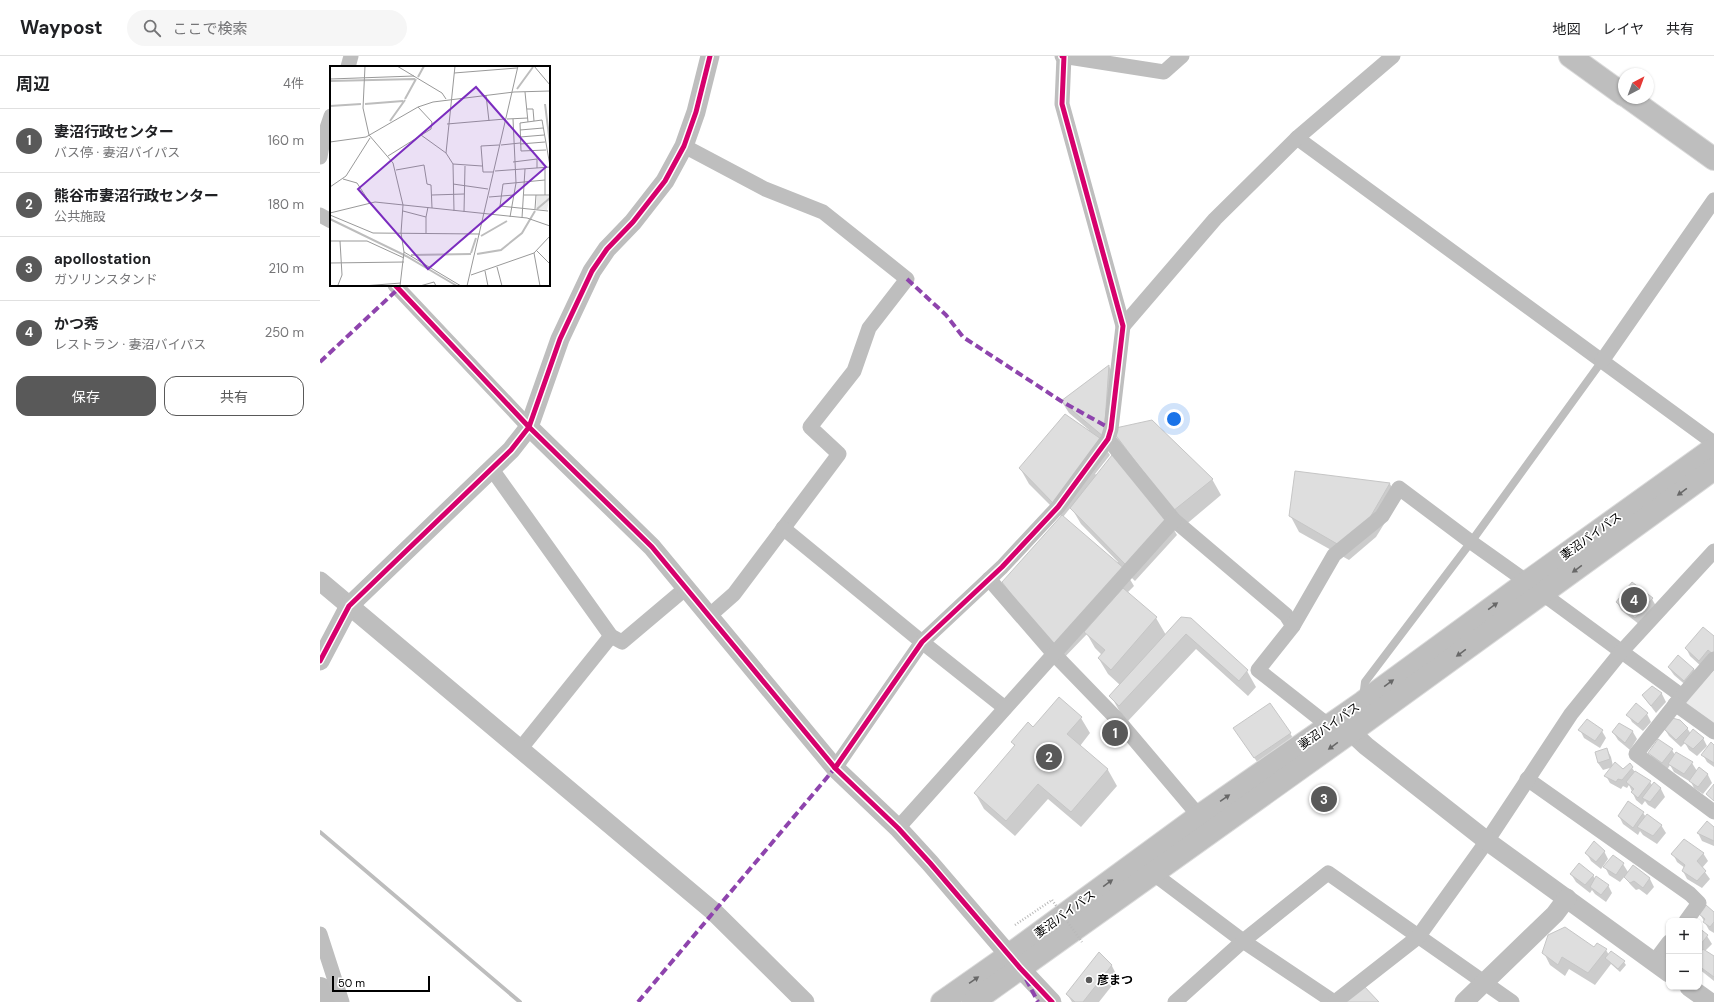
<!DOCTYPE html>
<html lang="ja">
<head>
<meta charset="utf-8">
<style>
	body { margin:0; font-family:"DM Sans","Noto Sans JP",sans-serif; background:#f6f6f6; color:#202124 }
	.controls { position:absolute; right:12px; bottom:12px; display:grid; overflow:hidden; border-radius:8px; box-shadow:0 1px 3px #0004 }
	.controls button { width:36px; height:36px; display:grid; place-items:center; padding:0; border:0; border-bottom:1px solid #e0e0e0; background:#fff; color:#202124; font:20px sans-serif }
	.compass { position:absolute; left:1298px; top:12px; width:36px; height:36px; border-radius:50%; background:#fff; box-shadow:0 1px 3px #0004; rotate:41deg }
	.scale { position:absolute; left:12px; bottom:10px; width:98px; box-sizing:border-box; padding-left:4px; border:2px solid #000; border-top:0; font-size:11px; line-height:14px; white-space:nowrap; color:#000; -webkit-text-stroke:3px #fff; paint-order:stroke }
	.you { position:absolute; left:854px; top:363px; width:14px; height:14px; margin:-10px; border:3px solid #fff; border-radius:50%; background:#1a73e8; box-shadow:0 0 0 6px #1a73e833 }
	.badge { display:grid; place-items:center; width:26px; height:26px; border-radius:50%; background:#595959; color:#fff; font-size:13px; font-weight:700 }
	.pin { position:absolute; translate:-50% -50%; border:2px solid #fff; box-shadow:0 1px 4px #0006 }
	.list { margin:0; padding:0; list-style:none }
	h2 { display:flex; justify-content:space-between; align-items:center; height:52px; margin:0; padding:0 16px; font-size:17px }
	h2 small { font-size:13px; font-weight:400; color:#757577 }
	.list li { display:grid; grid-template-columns:26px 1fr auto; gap:12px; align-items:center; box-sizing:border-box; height:64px; padding:0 16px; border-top:1px solid #e0e0e0 }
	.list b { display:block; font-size:15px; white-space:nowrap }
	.list p { margin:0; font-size:13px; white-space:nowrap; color:#757577 }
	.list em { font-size:13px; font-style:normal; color:#757577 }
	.actions { display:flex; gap:8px; padding:12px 16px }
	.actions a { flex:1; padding:9px 0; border:1px solid #595959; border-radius:12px; text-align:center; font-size:14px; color:#595959 }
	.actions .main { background:#595959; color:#fff }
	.icon { flex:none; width:22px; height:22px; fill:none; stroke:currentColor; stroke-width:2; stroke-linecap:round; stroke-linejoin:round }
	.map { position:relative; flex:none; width:1394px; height:946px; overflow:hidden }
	header { display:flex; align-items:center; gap:24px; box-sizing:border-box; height:56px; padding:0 20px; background:#fff; border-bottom:1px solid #e0e0e0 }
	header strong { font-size:19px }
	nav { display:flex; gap:22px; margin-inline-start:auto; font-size:14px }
	.search { width:280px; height:36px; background:#f6f6f6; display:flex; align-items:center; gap:10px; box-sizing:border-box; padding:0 14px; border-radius:22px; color:#757577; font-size:15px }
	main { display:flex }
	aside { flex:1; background:#fff }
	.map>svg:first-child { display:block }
	.green { fill:#ebebeb }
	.shadow { fill:#0003; fill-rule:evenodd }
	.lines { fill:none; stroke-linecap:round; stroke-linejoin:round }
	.stream { stroke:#bdbdbd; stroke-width:4 }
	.river { stroke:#bdbdbd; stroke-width:24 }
	.building { fill:#dedede; stroke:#c6c6c6 }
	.primary-casing { stroke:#dbdbdb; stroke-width:24 }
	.trunk-casing { stroke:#dbdbdb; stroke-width:24 }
	.path { stroke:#b9b9b9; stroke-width:2.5; stroke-dasharray:1 2; stroke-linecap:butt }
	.service { stroke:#bebebe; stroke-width:8 }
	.minor { stroke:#bebebe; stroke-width:15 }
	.tertiary { stroke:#bebebe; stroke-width:19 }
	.primary { stroke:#bebebe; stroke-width:22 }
	.trunk { stroke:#bebebe; stroke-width:22 }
	.path-bridge { stroke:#b9b9b9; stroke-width:2.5; stroke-dasharray:1 2; stroke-linecap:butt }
	.quiet { stroke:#8e44ad; stroke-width:4; stroke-dasharray:8 4; stroke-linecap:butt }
	.cycleway-casing { stroke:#fff; stroke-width:8 }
	.cycleway { stroke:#d6006c; stroke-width:5 }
	.oneway { fill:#686868 }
	.poi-dot { fill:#595959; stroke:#fff; stroke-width:1.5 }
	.labels { text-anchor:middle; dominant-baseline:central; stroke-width:3.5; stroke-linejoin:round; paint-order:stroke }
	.street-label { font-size:12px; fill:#000; stroke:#fff }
	.poi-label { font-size:12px; font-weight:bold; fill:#000; stroke:#fff; text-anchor:start }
	.inset-river { fill:none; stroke:#bdbdbd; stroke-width:2 }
	.inset-road { fill:none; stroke:#999; stroke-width:1 }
	.view { fill:#7b2cbf; fill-opacity:0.15; stroke:#7b2cbf; stroke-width:2 }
	.inset-edge { fill:none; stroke:#000; stroke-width:2 }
</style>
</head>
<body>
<header>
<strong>Waypost</strong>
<div class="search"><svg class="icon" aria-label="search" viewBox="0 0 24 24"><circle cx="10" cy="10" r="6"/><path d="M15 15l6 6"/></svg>ここで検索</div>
<nav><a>地図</a><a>レイヤ</a><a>共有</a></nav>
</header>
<main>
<aside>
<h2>周辺<small>4件</small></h2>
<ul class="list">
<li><span class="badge">1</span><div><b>妻沼行政センター</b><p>バス停 · 妻沼バイパス</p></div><em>160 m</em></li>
<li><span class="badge">2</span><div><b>熊谷市妻沼行政センター</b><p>公共施設</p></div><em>180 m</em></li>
<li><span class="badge">3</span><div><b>apollostation</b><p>ガソリンスタンド</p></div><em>210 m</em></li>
<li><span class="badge">4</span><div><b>かつ秀</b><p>レストラン · 妻沼バイパス</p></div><em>250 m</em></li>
</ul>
<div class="actions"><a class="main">保存</a><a>共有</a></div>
</aside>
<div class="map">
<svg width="1394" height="946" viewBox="0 0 1394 946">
	<rect width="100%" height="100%" fill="#fff"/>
	<!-- green -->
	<path class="green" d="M1394,615V669L1364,648Z"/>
	<!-- shadow -->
	<g class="shadow">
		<path d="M789,310L795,322L780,384L790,399L775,418L848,464L857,479L815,525L805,515L814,530L807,537L836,562L846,579L861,562L927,615L936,631L928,640L876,593L808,665L800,656L791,640L800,629L788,618L779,603L782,599L775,592L767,578L740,606L742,461L709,428L700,412L768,375L769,374L749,357L742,346ZM751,451L761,468L798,506L797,507L743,461Z"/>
		<path d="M792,373L892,423L901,439L863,471L801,389Z"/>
		<path d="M976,416L1070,428L1079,444L1056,481L1029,504L979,476L970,459Z"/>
		<path d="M1332,543L1336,550L1320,569L1301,554L1297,546Z"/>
		<path d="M1394,581V602L1383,612L1370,600L1366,592Z"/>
		<path d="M1349,612L1374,613L1378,621L1369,632L1354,619Z"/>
		<path d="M1332,631L1342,638L1346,646L1336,657L1323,640Z"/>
		<path d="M1327,658L1331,666L1323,675L1312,666L1308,659Z"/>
		<path d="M761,662L770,677L760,690L788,714L797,730L761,771L728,743L695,780L664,753L655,737L695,691L692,686L713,672Z"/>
		<path d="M1299,669L1313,676L1317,683L1310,694L1298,684L1293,676Z"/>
		<path d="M1344,672H1367L1371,678L1383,682L1387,690L1377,700L1369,694L1365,687L1361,691L1349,680Z"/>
		<path d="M1260,674L1282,675L1286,682L1280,692L1264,682Z"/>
		<path d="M970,677L977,689L942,713L922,684Z"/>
		<path d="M1338,685L1352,694L1355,699L1372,707L1377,715L1379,712L1388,719L1392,727L1383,738L1374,732L1370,724L1369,725L1354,716L1350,709L1347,714L1334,705L1329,697Z"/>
		<path d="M1394,690V711L1387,706L1383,699Z"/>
		<path d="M1287,693L1291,701L1293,710L1302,714L1312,712L1315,716L1330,726L1332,729L1334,727L1341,733L1345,741L1335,753L1328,749L1325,745L1322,749L1316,744L1309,729L1307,732L1303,730L1301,733L1290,727L1286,720L1293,711L1283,714L1278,707Z"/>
		<path d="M1309,747L1323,757L1326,761L1341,769L1346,777L1337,788L1323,779L1320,775L1318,779L1303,768L1299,760Z"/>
		<path d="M1394,772V790L1382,785L1378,777Z"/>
		<path d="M1284,795L1288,803L1281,813L1271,805L1267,798Z"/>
		<path d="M1383,797L1388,805L1382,812L1390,823L1382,832L1367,823L1363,815L1365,812L1357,806L1353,798Z"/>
		<path d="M1303,808L1308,816L1313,810L1330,823L1334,831L1327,839L1319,833L1316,834L1310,828L1305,820L1300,826L1289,819L1285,811Z"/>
		<path d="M1251,818L1273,819L1275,823L1288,829L1292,837L1286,846L1275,838L1272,834L1270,837L1256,826Z"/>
		<path d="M1394,857V877L1389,874L1380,858Z"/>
		<path d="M1379,873L1387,880L1392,888L1385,895L1394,902V925L1379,913V900L1383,895L1379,891Z"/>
		<path d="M1275,893L1286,894L1289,899L1304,906L1306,909L1300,916L1291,908L1275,929L1249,913L1245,920L1230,909L1224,897Z"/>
		<path d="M779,898L792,910L798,922L779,946H752L747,938Z"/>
	</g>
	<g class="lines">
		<!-- stream -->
		<path class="stream" d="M0,776L200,946"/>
		<!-- river -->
		<path class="river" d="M0,933L5,946"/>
	</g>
	<!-- building -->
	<g class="building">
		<path d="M789,309L784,381L741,345Z"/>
		<path d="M745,358L781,383L733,447L699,412Z"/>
		<path d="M832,364L893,423L853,455L791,373Z"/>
		<path d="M796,394L849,463L806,509L750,452Z"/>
		<path d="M975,415L1070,427L1048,465L1019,489L969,460Z"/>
		<path d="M742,459L806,514L731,591L682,526Z"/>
		<path d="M1312,526L1333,542L1315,562L1296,546Z"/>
		<path d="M803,532L837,561L791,614L778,602L785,594L764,576Z"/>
		<path d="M861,561L871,562L928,614L919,625L866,578L799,650L789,640Z"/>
		<path d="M1383,571L1394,580V599L1388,594L1379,605L1365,592Z"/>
		<path d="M1358,599L1374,613L1364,625L1348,611Z"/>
		<path d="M1332,630L1342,637L1331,650L1322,639Z"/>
		<path d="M739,641L762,661L747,678L788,713L751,756L718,728L686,765L654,737L695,689L691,686L708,666L713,671Z"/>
		<path d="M950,647L971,677L934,702L913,672Z"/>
		<path d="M1316,647L1328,657L1318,668L1306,659Z"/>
		<path d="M1352,662L1360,664L1368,672L1356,684L1343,672Z"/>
		<path d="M1267,663L1283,674L1275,685L1258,674Z"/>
		<path d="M1299,667L1313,675L1305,687L1292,676Z"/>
		<path d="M1373,673L1384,682L1373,693L1363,686Z"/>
		<path d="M1338,683L1353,693L1342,707L1328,697Z"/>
		<path d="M1391,686L1394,689V707L1381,699Z"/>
		<path d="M1287,692L1290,703L1278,707L1275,696Z"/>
		<path d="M1356,696L1373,706L1364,718L1348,708Z"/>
		<path d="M1295,706L1303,713L1310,707L1313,711L1302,724L1298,723L1296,726L1284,720Z"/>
		<path d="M1379,711L1388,718L1378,731L1369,725Z"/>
		<path d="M1315,715L1331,725L1318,742L1311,736L1314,733L1306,726Z"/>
		<path d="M1334,726L1341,732L1330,746L1322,742Z"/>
		<path d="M1394,728V745L1386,738Z"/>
		<path d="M1308,745L1324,756L1313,772L1298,760Z"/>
		<path d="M1327,758L1342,769L1333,780L1317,771Z"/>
		<path d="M1387,765L1394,771V785L1377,777Z"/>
		<path d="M1364,783L1384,797L1377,805L1386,815L1377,825L1362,815L1365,809L1351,798Z"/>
		<path d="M1274,785L1285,795L1276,806L1265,797Z"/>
		<path d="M1293,799L1304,807L1296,819L1283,811Z"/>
		<path d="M1259,807L1274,819L1265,829L1250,818Z"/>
		<path d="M1313,809L1330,822L1323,832L1314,825L1310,827L1304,821Z"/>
		<path d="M1276,820L1289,829L1281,839L1270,831Z"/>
		<path d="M1386,849L1394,856V866L1390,871L1383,866L1385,863L1379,858Z"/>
		<path d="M1245,871L1274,891L1277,887L1287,893L1268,917L1242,901L1238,909L1222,897L1228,879Z"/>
		<path d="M1379,872L1388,879L1380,889L1379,888Z"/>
		<path d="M1383,893L1394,900V921L1379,910V898Z"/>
		<path d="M1291,895L1305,905L1298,913L1285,902Z"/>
		<path d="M779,896L792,909L763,946H755L746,938Z"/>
		<path d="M1042,928L1059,946H1021Z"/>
	</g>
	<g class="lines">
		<defs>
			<g id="primary">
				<path d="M1250,0L1304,39"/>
				<path d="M1309,42L1394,103"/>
			</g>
			<g id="trunk">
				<path d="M622,946L689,899L879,760L1043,646L1207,526L1394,392"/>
				<path d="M653,946L1031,676L1394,413"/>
			</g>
		</defs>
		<!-- primary casing -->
		<use href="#primary" class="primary-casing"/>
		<!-- trunk casing -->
		<use href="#trunk" class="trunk-casing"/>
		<!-- path -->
		<path class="path" d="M695,869L732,844"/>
		<!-- service -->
		<path class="service" d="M1043,642L1045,626L1151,486L1282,305"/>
		<!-- minor -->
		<g class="minor">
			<path d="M742,0L844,16L862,0"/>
			<path d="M28,11L31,0"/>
			<path d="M977,82L1394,387"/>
			<path d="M364,90L445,133L503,156L587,223L549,272L534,315L490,371L519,398L414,538L389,560"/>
			<path d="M0,101L3,84L11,60"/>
			<path d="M0,159L11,165"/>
			<path d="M75,229L209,371"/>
			<path d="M803,270L895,163L977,82L1073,0"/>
			<path d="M1282,305L1394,144"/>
			<path d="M788,383L854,464L966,559L973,570"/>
			<path d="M171,412L291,580L302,586L366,532"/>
			<path d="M463,472L602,586L685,652"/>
			<path d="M669,523L734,598L797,663L879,760"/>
			<path d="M1223,538L1362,640"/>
			<path d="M1394,603L1362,640L1316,698L1394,756"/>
			<path d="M1355,648L1394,676"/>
			<path d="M1009,670L938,614L973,570L1014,499L1062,460L1079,432L1151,486L1207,526"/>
			<path d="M201,692L291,580"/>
			<path d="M515,712L602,586L682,511L738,451L788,383L791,373L803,270L742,48L744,0"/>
			<path d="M1207,723L1370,838L1379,847L1366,865"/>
			<path d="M578,772L854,464"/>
			<path d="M834,818L923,885L1014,946"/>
			<path d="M0,878L22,946"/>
			<path d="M1334,906L1349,886"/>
			<path d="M855,946L923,885L1008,817L1192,946"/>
			<path d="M1015,946L1098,881L1167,785L1251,658L1302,595L1394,495"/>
		</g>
		<!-- tertiary -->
		<g class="tertiary">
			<path d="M209,371L332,491L515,712L578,772L610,807L700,912L732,946"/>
			<path d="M0,525L393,855L485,946"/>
			<path d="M0,605L29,550L191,394L209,371L240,283L272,215L287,193L313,166L345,125L364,90L376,56L390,0"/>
			<path d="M1031,676L1046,690L1167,785L1349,917"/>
			<path d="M1369,931L1390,946"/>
			<path d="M1144,946L1235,858L1247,842"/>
		</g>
		<!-- primary -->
		<use href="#primary" class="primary"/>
		<!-- trunk -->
		<use href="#trunk" class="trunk"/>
		<!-- path-bridge -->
		<path class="path-bridge" d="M732,844L762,886"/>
		<!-- quiet -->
		<g class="quiet">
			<path d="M587,223L626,259L643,281L741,345L791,373"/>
			<path d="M0,306L78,233"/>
			<path d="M706,923L718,946"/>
			<path d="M318,946L515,712"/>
		</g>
		<defs>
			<g id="cycleway">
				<path d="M75,229L209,371L332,491L515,712L578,772L610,807L700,912L732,946"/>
				<path d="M0,605L29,550L191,394L209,371L240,283L272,215L287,193L313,166L345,125L364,90L376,56L390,0"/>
				<path d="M515,712L602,586L682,511L738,451L788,383L791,373L803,270L742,48L744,0H742"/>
			</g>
		</defs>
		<!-- cycleway casing -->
		<use href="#cycleway" class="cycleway-casing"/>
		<!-- cycleway -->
		<use href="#cycleway" class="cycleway"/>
	</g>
	<!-- one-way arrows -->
	<defs><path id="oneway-solid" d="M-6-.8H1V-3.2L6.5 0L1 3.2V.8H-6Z"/></defs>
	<g class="oneway">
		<use href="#oneway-solid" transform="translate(1362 436) rotate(144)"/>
		<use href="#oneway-solid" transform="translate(1257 513) rotate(144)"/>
		<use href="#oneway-solid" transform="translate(1173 550) rotate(-36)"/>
		<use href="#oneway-solid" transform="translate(1141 597) rotate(144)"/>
		<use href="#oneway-solid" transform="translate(1069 627) rotate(-36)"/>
		<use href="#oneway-solid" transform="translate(1013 690) rotate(144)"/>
		<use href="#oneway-solid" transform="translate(905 742) rotate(-35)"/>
		<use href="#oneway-solid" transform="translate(788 827) rotate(-36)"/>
		<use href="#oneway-solid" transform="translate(654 924) rotate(-35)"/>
	</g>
	<!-- markers -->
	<circle class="poi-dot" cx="769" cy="924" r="4"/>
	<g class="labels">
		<!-- street labels -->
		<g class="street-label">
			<text transform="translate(1271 480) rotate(-36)">妻沼バイパス</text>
			<text transform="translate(1009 670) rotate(-35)">妻沼バイパス</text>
			<text transform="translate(745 858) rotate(-36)">妻沼バイパス</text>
		</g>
		<!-- poi labels -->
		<g class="poi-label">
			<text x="777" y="924">彦まつ</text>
		</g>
	</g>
	<!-- overview -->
	<g transform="translate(10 10)">
		<rect width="220" height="220" fill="#fff"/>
		<path d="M207,129L220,130L217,144L206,143Z" fill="#ebebeb"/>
		<path class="inset-river" d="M88,11L94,0M0,15L85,13M187,23L203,1M75,33L86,13M35,38L73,35M215,38L220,78M0,40L31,38M60,55L75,34M207,143L220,132M0,153L76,190L127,220M151,170L177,155M141,187L146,172M147,188L171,184L192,167L205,145M81,189L141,188"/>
		<path class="inset-road" d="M35,0L33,42L39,69L63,97L73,139L71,167L74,186L70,220M67,0L112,27L116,33M204,0L220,19M124,7L187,2M0,13L84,10M195,26L198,56M156,29L159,55M197,43H203L204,55M177,53L198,52M117,58L175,53M190,64L213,62M91,69L116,87L123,98L124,145M190,71L214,69M0,76L36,71L88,41L103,36L184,26L220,25M190,78L215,76M171,79L190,77M216,84L191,85L190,57L212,54L220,100M116,87L125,0M58,90L101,63L102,56L88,41M183,96L207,93V102M123,98L152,100M215,101V129M66,104L94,99L97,118L101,119L102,142M165,105L220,101M163,106H153L151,80L169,79M13,113L27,117L40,137M215,114L173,118L170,140L218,145M123,118L158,123M0,121L16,110L40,72M102,129L134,128M194,129H220M159,131L184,129M205,143L206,129M73,145L96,151L98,141M134,146L135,100M0,147L45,136L197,152L220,160M0,149L43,167L150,168M96,151V167M180,151L186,117L183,53M192,152L195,103M0,175H37L74,192M206,184L220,198M74,186L131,220M204,187L210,220M0,197L74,196M167,201L172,220M155,205L158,220M141,209L204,187L220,170M8,219L12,209L10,175M33,220L71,217M90,220L104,216L106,220M137,220L188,0"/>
		<path class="view" d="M146,21L216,101L98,203L28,123Z"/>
		<rect width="220" height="220" class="inset-edge"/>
	</g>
</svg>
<div class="controls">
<button>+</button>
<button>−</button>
</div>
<svg class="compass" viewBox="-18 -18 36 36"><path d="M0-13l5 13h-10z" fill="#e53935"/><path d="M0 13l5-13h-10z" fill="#757577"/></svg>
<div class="scale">50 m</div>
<div class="you"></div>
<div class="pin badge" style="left:795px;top:677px">1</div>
<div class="pin badge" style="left:729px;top:701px">2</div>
<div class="pin badge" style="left:1004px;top:743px">3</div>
<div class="pin badge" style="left:1314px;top:544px">4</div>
</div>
</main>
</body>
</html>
